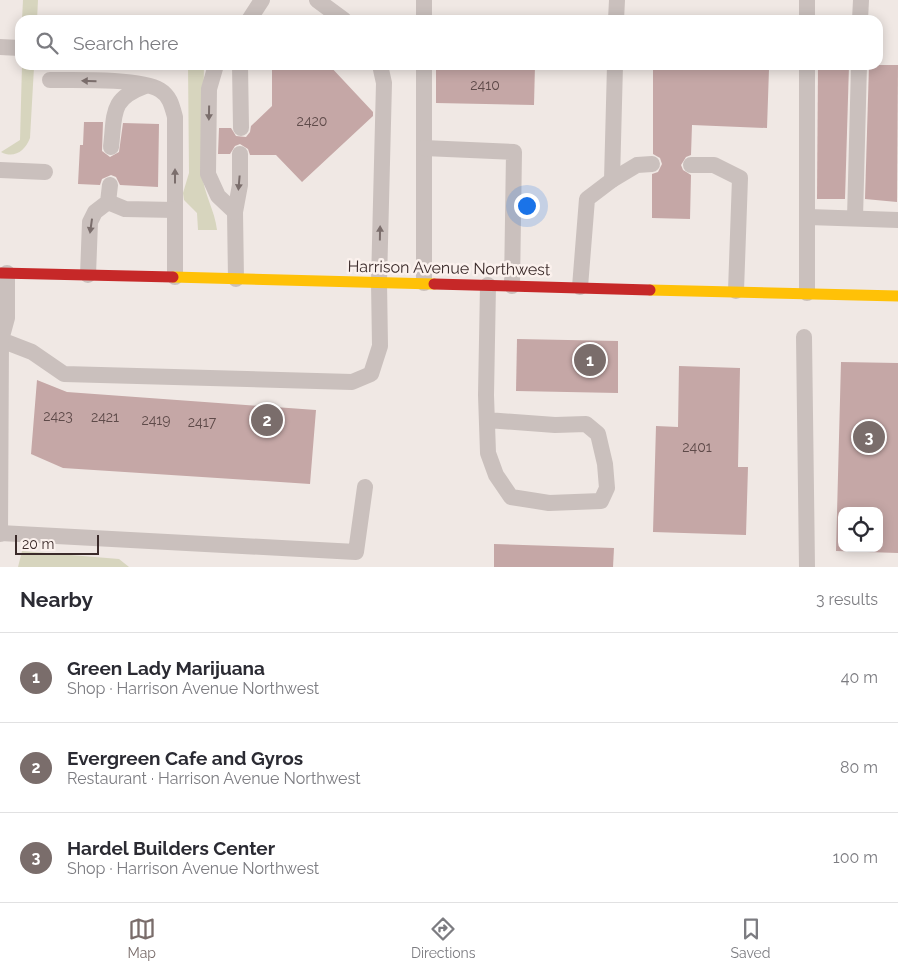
<!DOCTYPE html>
<html lang="en">
<head>
<meta charset="utf-8">
<style>
	body { margin:0; font-family:Raleway,sans-serif; background:#f2f2f3; color:#2b2b33 }
	.controls { position:absolute; right:15px; bottom:15px; display:grid; overflow:hidden; border-radius:10px; box-shadow:0 2px 12px #0003 }
	.controls button { width:45px; height:45px; display:grid; place-items:center; padding:0; border:0; border-bottom:1px solid #e1e1e2; background:#fff; color:#2b2b33; font:25px sans-serif }
	.scale { position:absolute; left:15px; bottom:12px; width:84px; box-sizing:border-box; padding-left:5px; border:2px solid #3b2b2a; border-top:0; font-size:14px; line-height:18px; white-space:nowrap; color:#3b2b2a; -webkit-text-stroke:4px #fbf1ed; paint-order:stroke }
	.you { position:absolute; left:526px; top:205px; width:18px; height:18px; margin:-12px; border:4px solid #fff; border-radius:50%; background:#1a73e8; box-shadow:0 0 0 8px #1a73e833 }
	.badge { display:grid; place-items:center; width:32px; height:32px; border-radius:50%; background:#7a6d6b; color:#fff; font-size:16px; font-weight:700 }
	.pin { position:absolute; translate:-50% -50%; border:2px solid #fff; box-shadow:0 1px 5px #0006 }
	.list { margin:0; padding:0; list-style:none }
	h2 { display:flex; justify-content:space-between; align-items:center; height:65px; margin:0; padding:0 20px; font-size:21px }
	h2 small { font-size:16px; font-weight:400; color:#7c7c81 }
	.list li { display:grid; grid-template-columns:32px 1fr auto; gap:15px; align-items:center; box-sizing:border-box; height:90px; padding:0 20px; border-top:1px solid #e1e1e2 }
	.list b { display:block; font-size:19px; white-space:nowrap }
	.list p { margin:0; font-size:16px; white-space:nowrap; color:#7c7c81 }
	.list em { font-size:16px; font-style:normal; color:#7c7c81 }
	.icon { flex:none; width:28px; height:28px; fill:none; stroke:currentColor; stroke-width:2; stroke-linecap:round; stroke-linejoin:round }
	.map { position:relative; flex:none; width:898px; height:567px; overflow:hidden }
	.search { position:absolute; background:#fff; box-shadow:0 2px 12px #0003; left:15px; right:15px; top:15px; height:55px; display:flex; align-items:center; gap:12px; box-sizing:border-box; padding:0 18px; border-radius:15px; color:#7c7c81; font-size:19px }
	.sheet { height:335px; background:#fff }
	nav { display:flex; justify-content:space-around; align-items:center; box-sizing:border-box; height:70px; border-top:1px solid #e1e1e2; background:#fff; font-size:14px; color:#7c7c81 }
	nav a { display:grid; justify-items:center; gap:2px }
	nav .on { color:#7a6d6b }
	.map>svg:first-child { display:block }
	.green { fill:#d7d5be }
	.building { fill:#c5a7a6; fill-rule:evenodd }
	.lines { fill:none; stroke-linecap:round; stroke-linejoin:round }
	.lane { stroke:#cac0bd; stroke-width:16 }
	.slow { stroke:#ffc107; stroke-width:11 }
	.jam { stroke:#c62828; stroke-width:11 }
	.oneway { fill:#7b6e6c }
	.labels { text-anchor:middle; dominant-baseline:central; stroke-width:5; stroke-linejoin:round; paint-order:stroke }
	.number-label { font-size:14px; fill:#5e4a49 }
	.street-label { font-size:16px; fill:#3b2b2a; stroke:#fbf1ed }
</style>
</head>
<body>
<div class="map">
<svg width="898" height="567" viewBox="0 0 898 567">
	<rect width="100%" height="100%" fill="#f0e8e4"/>
	<!-- green -->
	<g class="green">
		<path d="M23,0H38L37,20H22Z"/>
		<path d="M22,65L34,67L30,138C25,151 14,159 1,152L20,140Z"/>
		<path d="M188,65H204L202,174C204,194 215,211 217,230H198L197,213L184,200L183,193L189,173Z"/>
		<path d="M22,551L119,559L129,567H18Z"/>
	</g>
	<!-- building -->
	<g class="building">
		<path d="M272,65H329L373,112V116L302,182L276,155H250L248,149L240,144L235,146L230,154H218L219,128H231L236,136L246,137L250,132L251,126L272,106Z"/>
		<path d="M436,65H535L534,105L436,103Z"/>
		<path d="M653,65L769,69L767,128L692,125L691,155L686,157L681,165L683,170L691,175L690,219L652,218V174L658,172L662,164L660,158L653,154Z"/>
		<path d="M818,65H849L845,199H817Z"/>
		<path d="M869,65H898L897,202L865,199Z"/>
		<path d="M84,122H103L102,151L110,157L119,152L123,123L159,124L158,187L120,185L116,177L111,175L102,179L100,185L78,184L80,145H83Z"/>
		<path d="M517,339L618,341V393L516,391Z"/>
		<path d="M841,362L898,363V553L836,551ZM842,511H879V548H842Z"/>
		<path d="M679,366L740,368L738,467H748L746,535L653,532L656,426L678,427Z"/>
		<path d="M37,380L67,392L316,410L310,484L63,468L31,454Z"/>
		<path d="M494,544L614,548L613,567H494Z"/>
	</g>
	<g class="lines">
		<!-- lane -->
		<g class="lane">
			<path d="M317,0L344,20"/>
			<path d="M424,0V20"/>
			<path d="M249,20L262,0"/>
			<path d="M616,20L617,0"/>
			<path d="M807,20V0"/>
			<path d="M860,20L861,0"/>
			<path d="M0,47L20,48"/>
			<path d="M216,65L209,89L208,174L218,196L235,212L236,279"/>
			<path d="M240,65L241,128"/>
			<path d="M424,65V283"/>
			<path d="M50,80C75,80 140,78 160,90C170,96 172,106 175,117V277"/>
			<path d="M111,147C115,113 110,99 145,86"/>
			<path d="M424,148L514,152L512,286"/>
			<path d="M691,165H714L740,178L736,291"/>
			<path d="M0,170L45,172"/>
			<path d="M612,180L637,165L652,164"/>
			<path d="M108,202L125,209L175,210"/>
			<path d="M235,212L240,185V154"/>
			<path d="M808,217L898,220"/>
			<path d="M855,218L859,65"/>
			<path d="M7,273V318L1,340L32,352L64,374L352,382L371,374L380,346L379,282L384,83L380,65"/>
			<path d="M88,275L90,222L95,212L108,202L110,185"/>
			<path d="M580,287L587,199L612,180L615,65"/>
			<path d="M807,293V65"/>
			<path d="M804,337L807,567"/>
			<path d="M487,420L555,425L586,424L598,434L605,464L607,488L601,501L549,503L511,497L496,475L488,453L486,395L488,285"/>
			<path d="M0,533L356,552L365,487"/>
			<path d="M0,534L1,340"/>
		</g>
		<!-- slow -->
		<g class="slow">
			<path d="M173,277L434,284"/>
			<path d="M650,290L898,296"/>
		</g>
		<!-- jam -->
		<g class="jam">
			<path d="M0,273L173,277"/>
			<path d="M434,284L650,290"/>
		</g>
	</g>
	<!-- one-way arrows -->
	<defs><path id="oneway-solid" d="M-6-.8H1V-3.2L6.5 0L1 3.2V.8H-6Z" transform="scale(1.25)"/></defs>
	<g class="oneway">
		<use href="#oneway-solid" transform="translate(89 81) rotate(-179)"/>
		<use href="#oneway-solid" transform="translate(209 113) rotate(91)"/>
		<use href="#oneway-solid" transform="translate(175 176) rotate(-90)"/>
		<use href="#oneway-solid" transform="translate(239 183) rotate(95)"/>
		<use href="#oneway-solid" transform="translate(91 226) rotate(98)"/>
		<use href="#oneway-solid" transform="translate(380 233) rotate(-89)"/>
	</g>
	<g class="labels">
		<!-- number labels -->
		<g class="number-label">
			<text x="485" y="85">2410</text>
			<text x="312" y="121">2420</text>
			<text x="58" y="416">2423</text>
			<text x="105" y="417">2421</text>
			<text x="156" y="420">2419</text>
			<text x="202" y="422">2417</text>
			<text x="697" y="447">2401</text>
		</g>
		<!-- street labels -->
		<g class="street-label">
			<text transform="translate(449 268) rotate(1)">Harrison Avenue Northwest</text>
		</g>
	</g>
</svg>
<div class="controls">
<button><svg class="icon" aria-label="locate" viewBox="0 0 24 24"><circle cx="12" cy="12" r="6"/><path d="M12 2v4M12 18v4M2 12h4M18 12h4"/></svg></button>
</div>
<div class="scale">20 m</div>
<div class="you"></div>
<div class="pin badge" style="left:590px;top:360px">1</div>
<div class="pin badge" style="left:267px;top:420px">2</div>
<div class="pin badge" style="left:869px;top:437px">3</div>
<div class="search"><svg class="icon" aria-label="search" viewBox="0 0 24 24"><circle cx="10" cy="10" r="6"/><path d="M15 15l6 6"/></svg>Search here</div>
</div>
<section class="sheet">
<h2>Nearby<small>3 results</small></h2>
<ul class="list">
<li><span class="badge">1</span><div><b>Green Lady Marijuana</b><p>Shop · Harrison Avenue Northwest</p></div><em>40 m</em></li>
<li><span class="badge">2</span><div><b>Evergreen Cafe and Gyros</b><p>Restaurant · Harrison Avenue Northwest</p></div><em>80 m</em></li>
<li><span class="badge">3</span><div><b>Hardel Builders Center</b><p>Shop · Harrison Avenue Northwest</p></div><em>100 m</em></li>
</ul>
</section>
<nav>
<a class="on"><svg class="icon" aria-label="map" viewBox="0 0 24 24"><path d="M3 6l6-2 6 2 6-2v14l-6 2-6-2-6 2zM9 4v14M15 6v14"/></svg>Map</a>
<a><svg class="icon" aria-label="directions" viewBox="0 0 24 24"><path d="M12 3l9 9-9 9-9-9zM9 14v-3h6M13 9l2 2-2 2"/></svg>Directions</a>
<a><svg class="icon" aria-label="saved" viewBox="0 0 24 24"><path d="M7 4h10v16l-5-4-5 4z"/></svg>Saved</a>
</nav>
</body>
</html>
